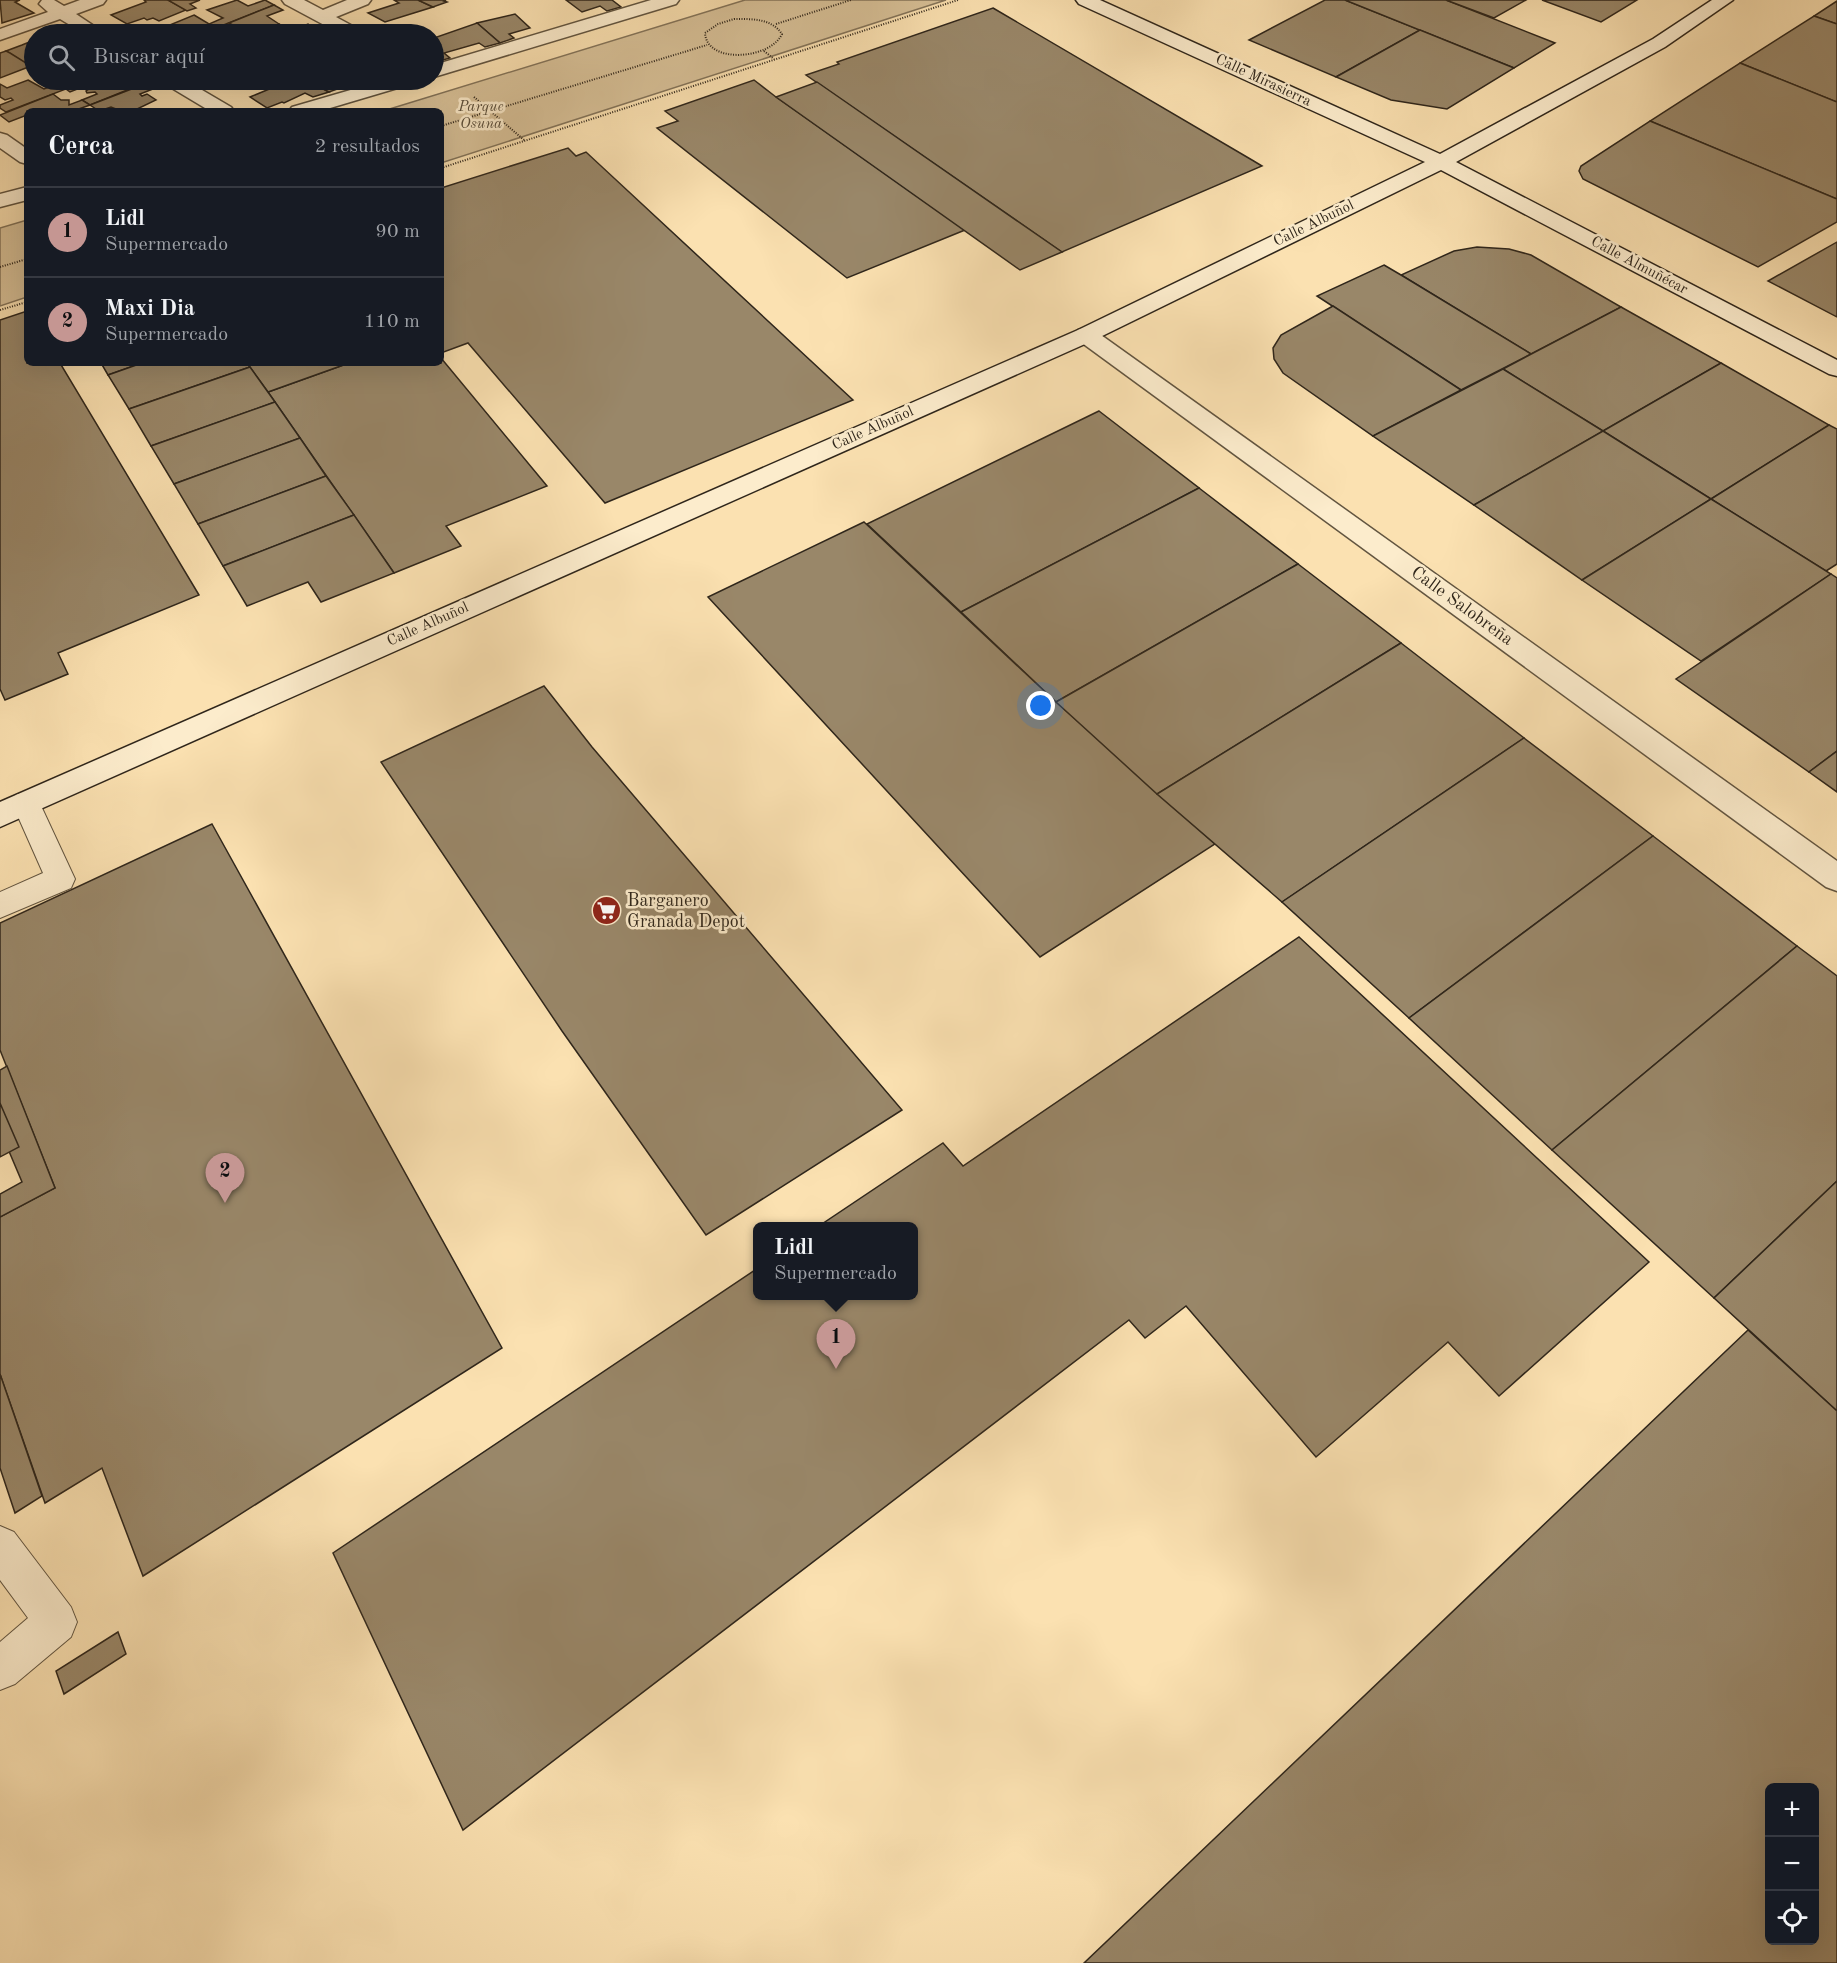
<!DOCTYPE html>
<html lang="es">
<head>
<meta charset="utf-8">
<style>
	body { margin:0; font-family:"Old Standard TT",serif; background:#242831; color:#f1f3f6 }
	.controls { position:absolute; right:18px; bottom:18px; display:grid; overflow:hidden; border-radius:9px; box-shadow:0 6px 24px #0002 }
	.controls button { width:54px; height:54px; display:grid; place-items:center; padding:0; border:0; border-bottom:2px solid #363941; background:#171b24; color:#f1f3f6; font:30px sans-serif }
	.you { position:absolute; left:1041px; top:706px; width:21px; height:21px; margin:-15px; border:4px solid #fff; border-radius:50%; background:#1a73e8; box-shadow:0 0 0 9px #1a73e833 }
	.badge { display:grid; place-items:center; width:39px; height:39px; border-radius:50%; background:#c59692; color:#111; font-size:20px; font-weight:700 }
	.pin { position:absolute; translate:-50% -50px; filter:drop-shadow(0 2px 3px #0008) }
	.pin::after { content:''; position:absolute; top:32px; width:21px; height:18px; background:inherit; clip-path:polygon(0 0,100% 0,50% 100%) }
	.popup { position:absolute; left:753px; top:1222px; width:165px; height:78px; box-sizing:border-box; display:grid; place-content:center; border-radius:9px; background:#171b24; filter:drop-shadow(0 2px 4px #0005); font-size:20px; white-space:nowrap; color:#9ea1a6 }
	.popup b { font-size:22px; color:#f1f3f6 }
	.popup::after { content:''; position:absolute; left:50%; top:100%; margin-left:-12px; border:12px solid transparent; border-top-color:#171b24 }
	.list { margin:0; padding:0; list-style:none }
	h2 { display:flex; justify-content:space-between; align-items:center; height:78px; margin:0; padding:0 24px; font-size:26px }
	h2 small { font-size:20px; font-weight:400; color:#9ea1a6 }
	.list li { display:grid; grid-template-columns:39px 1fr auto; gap:18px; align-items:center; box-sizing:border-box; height:90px; padding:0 24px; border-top:2px solid #363941 }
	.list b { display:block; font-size:22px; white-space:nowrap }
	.list p { margin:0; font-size:20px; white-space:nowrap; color:#9ea1a6 }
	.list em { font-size:20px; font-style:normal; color:#9ea1a6 }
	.icon { flex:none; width:33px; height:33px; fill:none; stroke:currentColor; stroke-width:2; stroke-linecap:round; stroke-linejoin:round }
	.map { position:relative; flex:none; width:1837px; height:1963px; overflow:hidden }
	.search { position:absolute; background:#171b24; box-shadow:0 6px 24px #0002; left:24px; top:24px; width:420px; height:66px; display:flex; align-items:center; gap:15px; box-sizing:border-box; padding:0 21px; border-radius:33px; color:#9ea1a6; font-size:22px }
	.panel { position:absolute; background:#171b24; box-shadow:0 6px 24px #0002; left:24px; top:108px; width:420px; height:258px; border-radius:9px }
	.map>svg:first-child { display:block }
	.green { fill:#d8c198; stroke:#84745a; stroke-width:1.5 }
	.building { fill:#998769; stroke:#2f261b; stroke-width:1.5; fill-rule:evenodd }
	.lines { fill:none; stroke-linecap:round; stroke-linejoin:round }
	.lane-casing { stroke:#625540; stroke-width:2 }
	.street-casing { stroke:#625540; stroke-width:3 }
	.secondary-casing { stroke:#2f261b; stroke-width:3 }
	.path { stroke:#2f261b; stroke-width:2; stroke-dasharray:1 1.5; stroke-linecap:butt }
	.lane { fill:#fceccc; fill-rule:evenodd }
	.street { fill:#fceccc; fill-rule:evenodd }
	.secondary { fill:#fceccc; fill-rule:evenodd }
	.labels { text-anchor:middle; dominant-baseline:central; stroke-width:5; stroke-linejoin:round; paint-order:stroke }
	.far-street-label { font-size:15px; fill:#2f261b; stroke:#fceccc }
	.far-park-label { font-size:15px; font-style:italic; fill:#594d3a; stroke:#fceccc }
	.street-label { font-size:18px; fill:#2f261b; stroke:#fceccc }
	.poi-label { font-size:18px; fill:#2f261b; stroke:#fceccc; text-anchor:start }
</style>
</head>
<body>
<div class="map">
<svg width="1837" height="1963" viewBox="0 0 1837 1963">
	<rect width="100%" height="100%" fill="#fbe1b1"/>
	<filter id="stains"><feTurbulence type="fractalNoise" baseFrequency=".00333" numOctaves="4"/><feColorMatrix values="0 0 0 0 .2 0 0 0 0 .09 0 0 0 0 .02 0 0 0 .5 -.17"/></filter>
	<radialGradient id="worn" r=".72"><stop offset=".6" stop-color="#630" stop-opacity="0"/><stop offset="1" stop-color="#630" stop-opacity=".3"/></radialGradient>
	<!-- green -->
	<g class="green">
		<path d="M745,0H946L441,163V111H383Z"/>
		<path d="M27,220V297L0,306V228Z"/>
	</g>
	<!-- building -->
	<g class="building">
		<path d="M0,0H20L15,2L34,13L2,23Z"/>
		<path d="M144,0H168L186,10L159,21L153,18L147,20L144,18L127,24L111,15L146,2Z"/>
		<path d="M168,0H200L190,4L196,8L187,11Z"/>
		<path d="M237,0L248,6L265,0L274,5L216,28L209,24L223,18L207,10Z"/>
		<path d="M394,0H418L433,7L385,22L368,13L399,3Z"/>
		<path d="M418,0H446L444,1L447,2L433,7Z"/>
		<path d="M566,0H612L621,7L607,11L600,6L582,12Z"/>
		<path d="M1325,0H1345L1420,30L1336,77L1249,40Z"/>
		<path d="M1345,0H1446L1555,43L1514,68Z"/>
		<path d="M1446,0H1526L1494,18Z"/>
		<path d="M1542,0H1637L1601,22Z"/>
		<path d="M1837,1V24L1814,16Z"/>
		<path d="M274,5L283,10L267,16L279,24L254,34H249L229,23Z"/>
		<path d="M993,8L1252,160L1262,166L1062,252L806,75L839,64L837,62Z"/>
		<path d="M515,14L530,28L509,34L514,38L500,43L477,23Z"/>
		<path d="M194,15L216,28L199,34H148Z"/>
		<path d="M1814,16L1837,24V102L1740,63Z"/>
		<path d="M477,23L500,43L485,47L479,43L444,53L450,58L436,62L434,60V48L438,47L434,43V38Z"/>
		<path d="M279,24L291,31L308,24L318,30L306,34H254Z"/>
		<path d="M216,28L227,34H199L205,32Z"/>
		<path d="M1420,30L1514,68L1447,109L1391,100L1336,77Z"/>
		<path d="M34,40V69L6,51L22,45Z"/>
		<path d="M6,51L10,53L31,66L0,78V53Z"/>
		<path d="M1740,63L1837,102V199L1650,121Z"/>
		<path d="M28,80L44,89L57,84L66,89L6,112L0,108V105L13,100L11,98L5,100L0,97V84L7,88Z"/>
		<path d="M64,80H91L66,89L55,83Z"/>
		<path d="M91,80L124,81L152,80L90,105L82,100L97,94L95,92L87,93L86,91L89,89L85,86L70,92L66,89Z"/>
		<path d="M155,80L163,85L140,94L142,96L147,94L156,100L133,111H121L111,107L99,111L90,105Z"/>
		<path d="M203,80H236L223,86L214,81L208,83Z"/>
		<path d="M291,80H306L329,92L313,97L305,93L284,103L282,102L267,108L250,97Z"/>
		<path d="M306,80H345L337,83L343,87L329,92Z"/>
		<path d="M754,80L776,97L965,230L847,278L657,128L678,121L665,111Z"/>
		<path d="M817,82L1062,252L1020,270L776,97Z"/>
		<path d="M53,94L61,100H69V105L82,100L90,105L73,111H27V115L9,122L0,115Z"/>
		<path d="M1650,121L1837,199V222L1758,267L1583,179L1579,171L1581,166Z"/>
		<path d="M568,148L576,156L586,152L853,400L605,503L468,343L441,353V188Z"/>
		<path d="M1837,242V317L1768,281Z"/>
		<path d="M1477,247L1509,249L1531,255L1621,307L1531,354L1401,275L1454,251Z"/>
		<path d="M1384,265L1401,275L1531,354L1461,390L1317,296Z"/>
		<path d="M1333,306L1461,390L1373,436L1283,373L1274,359L1273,348L1281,335Z"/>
		<path d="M1621,307L1721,363L1603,431L1503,369Z"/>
		<path d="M27,311V363H60L199,595L58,653L68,674L5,700L0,689V320Z"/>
		<path d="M441,358L547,486L446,526L461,546L394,573L268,392L349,363H441Z"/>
		<path d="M101,363H142L108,375Z"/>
		<path d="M142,363H247L250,367L129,409L108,375Z"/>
		<path d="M247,363H349L268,392Z"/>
		<path d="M1721,363L1829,425L1711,499L1603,431Z"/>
		<path d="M250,367L275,402L151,446L129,409Z"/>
		<path d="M1503,369L1603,431L1474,505L1373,436Z"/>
		<path d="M275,402L300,438L174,484L151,446Z"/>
		<path d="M1099,411L1199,488L961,612L867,524Z"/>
		<path d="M1829,425L1837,429V564L1826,571L1711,499Z"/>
		<path d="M1603,431L1711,499L1582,580L1474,505Z"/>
		<path d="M300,438L326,476L198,524L174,484Z"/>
		<path d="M326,476L354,515L223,566L198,524Z"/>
		<path d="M1199,488L1298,564L1056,702L961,612Z"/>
		<path d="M1711,499L1831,574L1701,661L1582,580Z"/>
		<path d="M354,515L394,573L321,602L308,582L247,606L223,566Z"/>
		<path d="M864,522L1056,702L1215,844L1040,957L708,597Z"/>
		<path d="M1298,564L1401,643L1157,794L1056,702Z"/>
		<path d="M1831,574L1837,578V751L1809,772L1676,679Z"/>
		<path d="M1401,643L1524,738L1282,902L1157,794Z"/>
		<path d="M544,686L592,747L902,1110L706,1235L562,1031L381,762Z"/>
		<path d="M1524,738L1653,836L1409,1018L1282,902Z"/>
		<path d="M1837,751V792L1809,772Z"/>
		<path d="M212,824L502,1348L143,1576L102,1468L45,1503L0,1374V1217L55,1188L0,1050V923Z"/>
		<path d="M1653,836L1797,946L1552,1150L1409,1018Z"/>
		<path d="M1299,937L1649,1262L1499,1396L1448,1342L1316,1457L1186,1306L1145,1338L1129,1320L463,1830L333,1553L758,1268V1296H914V1226H819L943,1143L963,1166Z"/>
		<path d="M1797,946L1837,976V1181L1714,1298L1552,1150Z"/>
		<path d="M7,1066L55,1188L0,1217V1194L22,1182L0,1130V1070Z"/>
		<path d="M0,1103L19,1147L0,1157Z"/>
		<path d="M1837,1181V1411L1714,1298Z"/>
		<path d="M1748,1330L1837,1411V1963H1084ZM1770,1788H1814V1940H1770Z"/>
		<path d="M0,1374L42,1496L15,1513L0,1468Z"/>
		<path d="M118,1632L126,1654L64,1694L56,1671Z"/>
	</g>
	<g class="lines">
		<defs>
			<g id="lane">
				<path d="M26,792L36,795L75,879L71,888L0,918V892L43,873L12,803L16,795Z"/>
				<path d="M0,1526L14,1532L71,1607L77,1622L71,1637L15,1684L0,1690V1642L28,1618L0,1580Z"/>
			</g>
			<g id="street">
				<path d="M42,0H54L64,6L80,0H106L103,4L76,14L106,34H85L60,19L0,40V29L48,12L39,4Z"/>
				<path d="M282,0H304L323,10L347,0H371L368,4L336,17L360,30L363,34H341L285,4Z"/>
				<path d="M651,0H679L676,4L434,77V65Z"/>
				<path d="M163,80H185L231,107L234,111H210L165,84Z"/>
				<path d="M385,80H413L411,84L320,111H289L292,107Z"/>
				<path d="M0,133L7,135L27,149V164L20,162L0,148Z"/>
				<path d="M27,187V200L0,207V194Z"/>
				<path d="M1086,328L1094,330L1837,861V891L1826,887L1078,340L1075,335L1078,330Z"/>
			</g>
			<path id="secondary" d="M1076,0H1100L1440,154L1653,39L1712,0H1733L1665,47L1456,162L1837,360V376L1829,374L1441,170L1094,340L0,827V802L1078,330L1425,162L1079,4Z"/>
		</defs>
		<!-- lane casing -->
		<use href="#lane" class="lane-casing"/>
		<!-- street casing -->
		<use href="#street" class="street-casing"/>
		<!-- secondary casing -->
		<use href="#secondary" class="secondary-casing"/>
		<!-- path -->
		<g class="path">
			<path d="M734,19C752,19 771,18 782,34C771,59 707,65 705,33L718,24Z"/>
			<path d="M776,24L851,0"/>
			<path d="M764,51L774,59"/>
			<path d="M474,97L524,140"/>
			<path d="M441,126L707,45"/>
			<path d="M441,168L958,0"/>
			<path d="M0,267L27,259"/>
			<path d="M0,310L27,302"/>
		</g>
		<!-- lane -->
		<use href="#lane" class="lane"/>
		<!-- street -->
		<use href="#street" class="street"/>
		<!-- secondary -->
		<use href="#secondary" class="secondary"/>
	</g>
	<!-- icons -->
	<defs>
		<symbol id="supermarket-disc" viewBox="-11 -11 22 22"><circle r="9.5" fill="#8f2418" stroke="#fceccc"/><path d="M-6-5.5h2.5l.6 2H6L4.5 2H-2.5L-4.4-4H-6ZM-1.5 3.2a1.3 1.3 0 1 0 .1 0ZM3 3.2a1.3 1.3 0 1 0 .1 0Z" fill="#fff"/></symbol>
	</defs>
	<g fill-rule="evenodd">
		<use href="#supermarket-disc" x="590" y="894" width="33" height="33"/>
	</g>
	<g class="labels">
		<!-- far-street labels -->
		<g class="far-street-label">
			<text transform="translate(1263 81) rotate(25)">Calle Mirasierra</text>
			<text transform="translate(1314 224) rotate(-26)">Calle Albuñol</text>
			<text transform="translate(1639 266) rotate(28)">Calle Almuñécar</text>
			<text transform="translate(873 429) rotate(-24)">Calle Albuñol</text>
			<text transform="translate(428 625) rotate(-24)">Calle Albuñol</text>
		</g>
		<!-- far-park labels -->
		<g class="far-park-label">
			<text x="481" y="107">Parque<tspan x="481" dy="17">Osuna</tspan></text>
		</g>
		<!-- street labels -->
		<g class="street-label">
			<text transform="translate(1462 606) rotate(36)">Calle Salobreña</text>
		</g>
		<!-- poi labels -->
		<g class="poi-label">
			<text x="627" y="901">Barganero<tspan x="627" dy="21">Granada Depot</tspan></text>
		</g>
	</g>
	<rect width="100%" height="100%" filter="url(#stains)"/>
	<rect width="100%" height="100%" fill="url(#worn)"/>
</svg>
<div class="controls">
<button>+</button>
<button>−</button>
<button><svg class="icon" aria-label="locate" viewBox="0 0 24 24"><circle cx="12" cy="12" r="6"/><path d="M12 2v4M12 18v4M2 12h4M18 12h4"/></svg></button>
</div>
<div class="you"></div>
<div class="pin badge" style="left:836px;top:1369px">1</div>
<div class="popup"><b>Lidl</b>Supermercado</div>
<div class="pin badge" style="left:225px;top:1203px">2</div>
<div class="search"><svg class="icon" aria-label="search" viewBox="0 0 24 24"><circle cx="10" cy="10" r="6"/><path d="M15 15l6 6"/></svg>Buscar aquí</div>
<section class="panel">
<h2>Cerca<small>2 resultados</small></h2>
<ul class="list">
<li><span class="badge">1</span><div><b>Lidl</b><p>Supermercado</p></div><em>90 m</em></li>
<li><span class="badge">2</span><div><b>Maxi Dia</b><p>Supermercado</p></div><em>110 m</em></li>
</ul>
</section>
</div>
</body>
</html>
